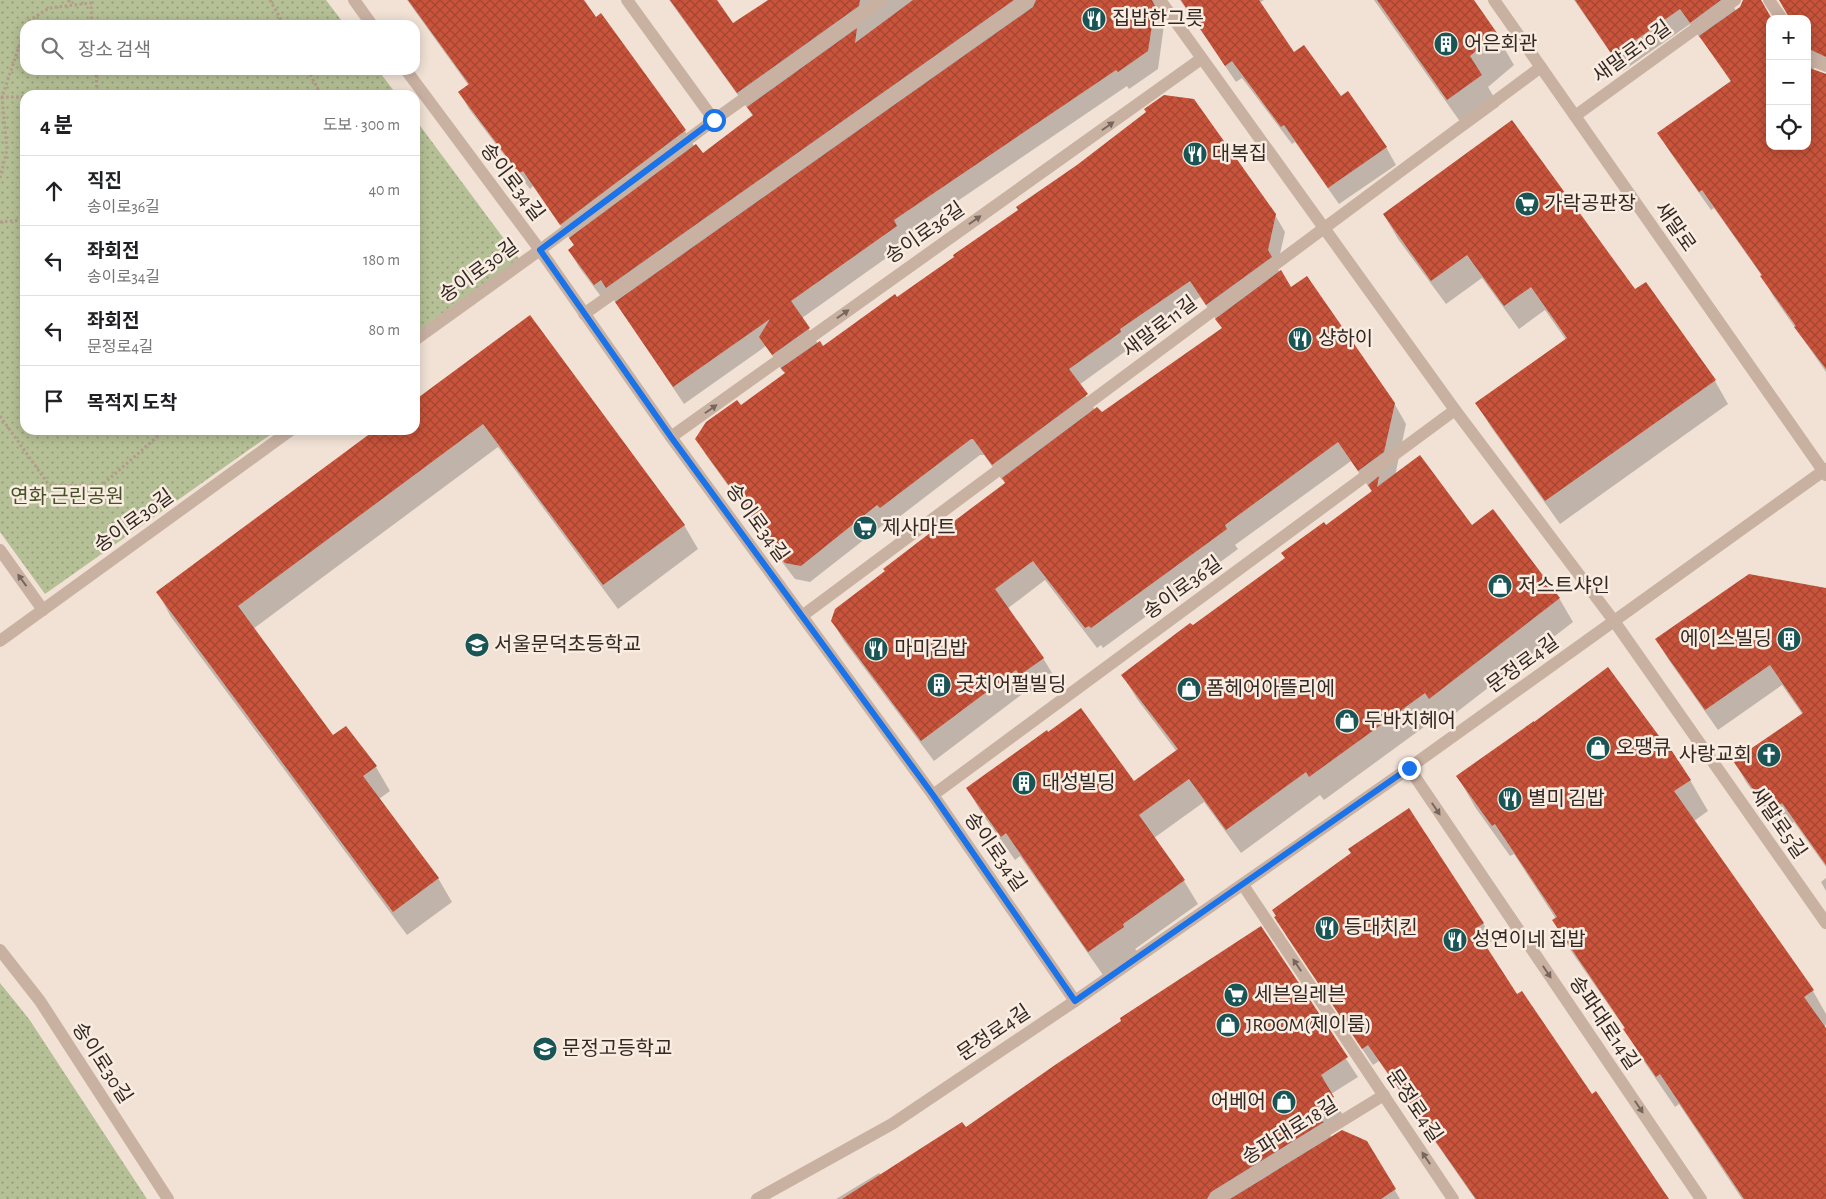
<!DOCTYPE html>
<html lang="ko">
<head>
<meta charset="utf-8">
<style>
	body { margin:0; font-family:"Alegreya Sans","Noto Sans KR",sans-serif; background:#f6f6f6; color:#202124 }
	.controls { position:absolute; right:15px; top:15px; display:grid; overflow:hidden; border-radius:10px; box-shadow:0 2px 12px #0003 }
	.controls button { width:45px; height:45px; display:grid; place-items:center; padding:0; border:0; border-bottom:1px solid #e0e0e0; background:#fff; color:#202124; font:25px sans-serif }
	.stop { position:absolute; width:15px; height:15px; margin:-11px; border:4px solid #1a73e8; border-radius:50%; background:#fff }
	.stop.end { background:#1a73e8; border-color:#fff; box-shadow:0 1px 5px #0008 }
	.list { margin:0; padding:0; list-style:none }
	h2 { display:flex; justify-content:space-between; align-items:center; height:65px; margin:0; padding:0 20px; font-size:21px }
	h2 small { font-size:16px; font-weight:400; color:#757577 }
	.list li { display:grid; grid-template-columns:32px 1fr auto; gap:15px; align-items:center; box-sizing:border-box; height:70px; padding:0 20px; border-top:1px solid #e0e0e0 }
	.list b { display:block; font-size:19px; white-space:nowrap }
	.list p { margin:0; font-size:16px; white-space:nowrap; color:#757577 }
	.list em { font-size:16px; font-style:normal; color:#757577 }
	.icon { flex:none; width:28px; height:28px; fill:none; stroke:currentColor; stroke-width:2; stroke-linecap:round; stroke-linejoin:round }
	.map { position:relative; flex:none; width:1826px; height:1199px; overflow:hidden }
	.search { position:absolute; background:#fff; box-shadow:0 2px 12px #0003; left:20px; top:20px; width:400px; height:55px; display:flex; align-items:center; gap:12px; box-sizing:border-box; padding:0 18px; border-radius:15px; color:#757577; font-size:19px }
	.panel { position:absolute; background:#fff; box-shadow:0 2px 12px #0003; left:20px; top:90px; width:400px; height:345px; border-radius:15px }
	.map>svg:first-child { display:block }
	.park { fill:url(#park-dots) }
	.shadow { fill:#0003; fill-rule:evenodd }
	.building { fill:url(#building-cross-hatch) }
	.lines { fill:none; stroke-linecap:round; stroke-linejoin:round }
	.path { stroke:#b49b8c; stroke-width:3; stroke-dasharray:2.5 2.5; stroke-linecap:butt }
	.service { stroke:#c9b1a2; stroke-width:12 }
	.minor { stroke:#c9b1a2; stroke-width:12 }
	.tertiary { stroke:#c9b1a2; stroke-width:12 }
	.oneway { fill:#76665d }
	.route { stroke:#1a73e8; stroke-width:6 }
	.labels { text-anchor:middle; dominant-baseline:central; stroke-width:5; stroke-linejoin:round; paint-order:stroke }
	.poi-label { font-size:20px; fill:#332824; stroke:#f9ece1; text-anchor:start }
	.street-label { font-size:20px; fill:#332824; stroke:#f9ece1 }
	.park-label { font-size:20px; fill:#455228; stroke:#f9ece1 }
</style>
</head>
<body>
<div class="map">
<svg width="1826" height="1199" viewBox="0 0 1826 1199">
	<defs>
		<pattern id="park-dots" width="8" height="8" patternUnits="userSpaceOnUse" patternTransform="scale(1.25)"><rect width="8" height="8" fill="#b5c096"/><path d="M2 2h.1M6 6h.1" fill="none" stroke="#949c7a" stroke-width="1.8" stroke-linecap="round"/></pattern>
		<pattern id="building-cross-hatch" width="8" height="8" patternUnits="userSpaceOnUse" patternTransform="scale(1.25)"><rect width="8" height="8" fill="#c9543b"/><path d="M0 0l8 8M0 8l8-8" fill="none" stroke="#a44631"/></pattern>
	</defs>
	<rect width="100%" height="100%" fill="#f1e2d5"/>
	<!-- park -->
	<g class="park">
		<path d="M0,0H326L345,25H25V70H378L397,95H25V430H277L45,594L0,532Z"/>
		<path d="M415,119L519,259L415,333Z"/>
		<path d="M0,983L29,1019L147,1199H0Z"/>
	</g>
	<!-- shadow -->
	<g class="shadow">
		<path d="M407,0H582L596,18L601,15L685,131L694,146L703,154L753,116L669,0H716L733,25L770,0H1167L1166,11L1162,14L1161,19L1164,25L1158,69L1129,89L1127,86L903,238L906,244L802,318L818,344L823,347L896,299L1275,215L1285,232L1277,267L1280,273L1291,288L1394,403L1406,424L1395,476L1472,527L1559,598L1573,622L1444,722L1439,716L1324,800L1320,795L1241,853L1204,802L1154,838L1184,881L1198,904L1135,949L1137,951L1103,975L1020,856L1015,860L981,812L967,788L1134,783L1177,752L1137,699L1123,676L1286,559L1372,492L1351,461L1235,545L1238,549L1103,648L1101,645L1097,648L1045,580L1007,609L1043,658L1055,678L1032,694L1029,689L934,761L844,641L832,621L932,538L1006,484L1004,479L1002,480L984,455H980L890,524L888,521L810,582L795,579L763,537L753,520L706,455L697,439L786,373L784,371L783,372L766,346L684,404L612,297L605,302L579,267L569,250L575,246L533,186L530,189L469,109L460,93L469,86ZM1200,297L1223,329L1101,414L1095,410L1079,385L1130,348L1128,346Z"/>
		<path d="M1180,0H1264L1259,3L1294,54L1341,97L1386,147L1396,165L1339,204L1295,142L1292,144L1242,78L1236,82Z"/>
		<path d="M1374,0H1473L1496,34L1514,65L1488,87L1499,106L1466,130Z"/>
		<path d="M1574,0H1730L1736,11L1770,19V146H1807V19L1780,0H1826V71L1822,68H1814L1813,70L1826,74V372L1773,296L1762,276L1714,208L1711,210L1670,152L1659,133L1731,82L1701,37L1700,38L1690,24L1623,71Z"/>
		<path d="M1384,215L1635,291L1715,381L1728,404L1560,524L1491,427L1477,404L1566,340L1545,310L1519,329L1482,278L1446,304L1398,239Z"/>
		<path d="M530,317L684,525L698,549L618,609L498,447L253,629L333,737L376,767L390,791L379,799L438,878L452,902L407,935L171,617L158,593L377,430H415V402Z"/>
		<path d="M1826,591V867L1794,822L1781,831L1746,782L1735,762L1803,715L1782,685L1718,730L1668,659L1656,639Z"/>
		<path d="M1458,777L1690,780L1708,811L1694,821L1813,991L1826,1014V1025L1823,1027L1826,1030V1199H1742L1679,1104L1675,1107L1643,1060L1626,1030L1571,951L1554,921L1556,919L1514,854L1510,856L1475,807Z"/>
		<path d="M1826,878V891L1821,882Z"/>
		<path d="M1483,923L1493,940L1485,946L1517,996L1668,1199H1475L1379,1061L1373,1065L1286,935Z"/>
		<path d="M1260,928L1358,1077L1331,1094L1344,1117L1326,1128L1332,1138L1366,1142L1400,1199H836L879,1173L881,1175L965,1129Z"/>
	</g>
	<!-- building -->
	<g class="building">
		<path d="M408,0H584L596,17L601,13L686,130L560,225L523,171L519,173L458,92L469,84Z"/>
		<path d="M670,0H717L733,23L768,0H860L859,6L737,93Z"/>
		<path d="M913,0H1014L606,288L601,280L594,285L568,250L574,245L569,238L696,144L703,153L753,115L747,107L857,28L855,43Z"/>
		<path d="M1036,0H1152L1155,6L1148,51L1118,72L1116,70L894,220L897,226L791,301L810,328L772,355L759,337L770,319L673,387L615,302L1033,7Z"/>
		<path d="M1181,0H1259L1294,52L1304,45L1341,96L1348,91L1387,147L1328,188L1284,125L1281,127L1232,61L1225,66Z"/>
		<path d="M1377,0H1474L1497,33L1470,56L1482,75L1447,100Z"/>
		<path d="M1575,0H1721L1690,23L1680,9L1613,56Z"/>
		<path d="M1743,0H1761L1772,19H1770V146H1807V67L1826,74V369L1794,327L1796,326L1760,276L1762,275L1702,190L1699,192L1657,133L1731,81L1699,36L1740,7Z"/>
		<path d="M1779,0H1826V57L1807,48V19H1790Z"/>
		<path d="M1164,95L1194,99L1276,214L1268,250L1272,257L1206,305L1190,281L1120,329L1121,332L1069,369L1088,394L992,465L973,439H971L880,508L877,505L801,566L785,563L752,521L754,520L695,439L706,422L737,400L741,405L785,373L781,368L820,341L823,346L895,294L897,297L954,257L953,255L1018,210L1016,207L1077,165L1146,112L1144,109Z"/>
		<path d="M1512,120L1635,289L1646,282L1716,380L1545,501L1475,403L1567,338L1531,287L1504,306L1467,255L1431,281L1383,214Z"/>
		<path d="M1281,270L1291,287L1307,276L1395,403L1384,452L1358,471L1338,442L1225,525L1227,529L1091,628L1089,626L1085,628L1033,561L995,589L1044,658L1020,675L1016,670L921,741L831,621L835,609L885,571L883,569L930,533L933,537L1005,483L1002,478L1097,407L1102,412L1222,328L1215,319Z"/>
		<path d="M530,315L685,525L603,585L483,424L238,606L333,735L346,726L377,766L363,776L439,878L393,912L156,592L375,430H415V400Z"/>
		<path d="M1420,455L1472,525L1493,509L1560,598L1429,699L1425,693L1309,777L1306,772L1226,830L1189,779L1139,815L1185,880L1123,924L1124,927L1088,952L1006,833L1001,837L966,788L1047,730L1048,732L1081,708L1134,781L1178,749L1121,675L1190,623L1193,625L1285,558L1281,553L1324,522L1326,525L1372,491L1368,485L1379,476L1377,487Z"/>
		<path d="M1749,574L1826,588V865L1782,803L1769,812L1733,761L1803,713L1770,665L1705,710L1655,639Z"/>
		<path d="M1608,667L1662,740L1664,739L1691,780L1674,791L1814,990L1804,997L1826,1028V1199H1744L1660,1074L1656,1077L1623,1029L1625,1028L1552,920L1557,917L1495,824L1492,826L1456,776L1534,721V722Z"/>
		<path d="M1409,808L1484,923L1475,929L1517,994L1522,991L1592,1094L1596,1091L1669,1199H1476L1368,1045L1362,1049L1274,917L1276,916L1272,910L1351,853L1348,849Z"/>
		<path d="M1261,926L1348,1057L1321,1075L1334,1097L1306,1115L1324,1122L1211,1192L1207,1199H842L962,1122L966,1127L1055,1065L1121,1021L1120,1018Z"/>
		<path d="M1342,1130L1367,1141L1396,1189L1381,1199H1230Z"/>
	</g>
	<g class="lines">
		<!-- path -->
		<g class="path">
			<path d="M69,0V5"/>
			<path d="M270,0L284,25"/>
			<path d="M26,25L27,22L49,8L91,3L92,25"/>
			<path d="M96,70L97,94"/>
			<path d="M308,70L321,95"/>
			<path d="M75,95H97"/>
			<path d="M1,97H25"/>
			<path d="M0,178L7,150L2,97L25,29"/>
			<path d="M0,222L25,220"/>
			<path d="M0,416L49,485L101,486L165,430"/>
		</g>
		<!-- service -->
		<g class="service">
			<path d="M1769,0L1782,19"/>
			<path d="M1807,56L1809,59L1826,66"/>
			<path d="M584,314L1028,0"/>
			<path d="M671,437L1201,59"/>
			<path d="M1614,621L1826,923"/>
			<path d="M933,795L1455,410"/>
			<path d="M1243,885L1453,1199"/>
			<path d="M1215,1199L1384,1095"/>
		</g>
		<!-- minor -->
		<g class="minor">
			<path d="M354,0L372,25"/>
			<path d="M627,0L714,120"/>
			<path d="M1160,0L1455,410L1614,621"/>
			<path d="M406,70L540,250L671,437L933,795L1075,1001"/>
			<path d="M1575,116L1735,0"/>
			<path d="M415,340L540,250L714,120L882,0"/>
			<path d="M0,550L43,610"/>
			<path d="M802,616L1541,67"/>
			<path d="M0,641L291,430"/>
			<path d="M1409,768L1701,1199"/>
			<path d="M0,950L40,1001L168,1199"/>
		</g>
		<!-- tertiary -->
		<g class="tertiary">
			<path d="M1494,0L1826,475"/>
			<path d="M757,1199L892,1124L1075,1001L1409,768L1826,469"/>
		</g>
	</g>
	<!-- one-way arrows -->
	<defs><path id="oneway-solid" d="M-6-.8H1V-3.2L6.5 0L1 3.2V.8H-6Z" transform="scale(1.25)"/></defs>
	<g class="oneway">
		<use href="#oneway-solid" transform="translate(1108 126) rotate(-35)"/>
		<use href="#oneway-solid" transform="translate(975 220) rotate(-35)"/>
		<use href="#oneway-solid" transform="translate(843 314) rotate(-35)"/>
		<use href="#oneway-solid" transform="translate(711 409) rotate(-35)"/>
		<use href="#oneway-solid" transform="translate(22 580) rotate(-126)"/>
		<use href="#oneway-solid" transform="translate(1436 809) rotate(56)"/>
		<use href="#oneway-solid" transform="translate(1297 965) rotate(-124)"/>
		<use href="#oneway-solid" transform="translate(1547 972) rotate(56)"/>
		<use href="#oneway-solid" transform="translate(1639 1107) rotate(56)"/>
		<use href="#oneway-solid" transform="translate(1426 1158) rotate(-124)"/>
	</g>
	<g class="lines">
		<!-- route -->
		<path class="route" d="M714,120L540,250L671,437L933,795L1075,1001L1409,768"/>
	</g>
	<!-- icons -->
	<defs>
		<symbol id="restaurant-disc" viewBox="-11 -11 22 22"><circle r="9.5" fill="#1a5555" stroke="#f9ece1"/><path d="M-5-6h1v4h1v-4h1v4h1v-4h1v5L-1.5 .5V6h-2V.5L-5-1ZM5-6V6H3V1.5H1.5Q1.5-4 5-6Z" fill="#fff"/></symbol>
		<symbol id="building-disc" viewBox="-11 -11 22 22"><circle r="9.5" fill="#1a5555" stroke="#f9ece1"/><path d="M-4-6H4V6H1V3H-1V6H-4ZM-2.5-4.3h1.7v1.8h-1.7ZM.8-4.3h1.7v1.8H.8ZM-2.5-1h1.7V.8h-1.7ZM.8-1h1.7V.8H.8Z" fill="#fff"/></symbol>
		<symbol id="supermarket-disc" viewBox="-11 -11 22 22"><circle r="9.5" fill="#1a5555" stroke="#f9ece1"/><path d="M-6-5.5h2.5l.6 2H6L4.5 2H-2.5L-4.4-4H-6ZM-1.5 3.2a1.3 1.3 0 1 0 .1 0ZM3 3.2a1.3 1.3 0 1 0 .1 0Z" fill="#fff"/></symbol>
		<symbol id="shop-disc" viewBox="-11 -11 22 22"><circle r="9.5" fill="#1a5555" stroke="#f9ece1"/><path d="M-5-2.5h2.3a2.7 3.5 0 0 1 5.4 0H5L5.5 6h-11ZM-1.5-2.5h3a1.5 2.3 0 0 0-3 0Z" fill="#fff"/></symbol>
		<symbol id="school-disc" viewBox="-11 -11 22 22"><circle r="9.5" fill="#1a5555" stroke="#f9ece1"/><path d="M0-5L7-2L0 1L-7-2ZM-4 1L0 2.5L4 1V4Q0 6-4 4Z" fill="#fff"/></symbol>
		<symbol id="church-disc" viewBox="-11 -11 22 22"><circle r="9.5" fill="#1a5555" stroke="#f9ece1"/><path d="M-1.2-6h2.4v3.5h3.3v2.4h-3.3V6h-2.4V-.1h-3.3v-2.4h3.3Z" fill="#fff"/></symbol>
	</defs>
	<g fill-rule="evenodd">
		<use href="#restaurant-disc" x="1080" y="5" width="28" height="28"/>
		<use href="#building-disc" x="1432" y="30" width="28" height="28"/>
		<use href="#restaurant-disc" x="1181" y="140" width="28" height="28"/>
		<use href="#supermarket-disc" x="1513" y="190" width="28" height="28"/>
		<use href="#restaurant-disc" x="1286" y="325" width="28" height="28"/>
		<use href="#supermarket-disc" x="851" y="514" width="28" height="28"/>
		<use href="#shop-disc" x="1486" y="572" width="28" height="28"/>
		<use href="#building-disc" x="1775" y="625" width="28" height="28"/>
		<use href="#school-disc" x="463" y="631" width="28" height="28"/>
		<use href="#restaurant-disc" x="862" y="635" width="28" height="28"/>
		<use href="#building-disc" x="925" y="671" width="28" height="28"/>
		<use href="#shop-disc" x="1175" y="675" width="28" height="28"/>
		<use href="#shop-disc" x="1333" y="707" width="28" height="28"/>
		<use href="#shop-disc" x="1584" y="734" width="28" height="28"/>
		<use href="#church-disc" x="1755" y="741" width="28" height="28"/>
		<use href="#building-disc" x="1010" y="769" width="28" height="28"/>
		<use href="#restaurant-disc" x="1496" y="785" width="28" height="28"/>
		<use href="#restaurant-disc" x="1313" y="914" width="28" height="28"/>
		<use href="#restaurant-disc" x="1441" y="926" width="28" height="28"/>
		<use href="#supermarket-disc" x="1222" y="981" width="28" height="28"/>
		<use href="#shop-disc" x="1214" y="1011" width="28" height="28"/>
		<use href="#school-disc" x="531" y="1035" width="28" height="28"/>
		<use href="#shop-disc" x="1270" y="1088" width="28" height="28"/>
	</g>
	<g class="labels">
		<!-- poi labels -->
		<g class="poi-label">
			<text x="1112" y="19">집밥한그릇</text>
			<text x="1464" y="44">어은회관</text>
			<text x="1212" y="154">대복집</text>
			<text x="1544" y="204">가락공판장</text>
			<text x="1318" y="339">샹하이</text>
			<text x="882" y="528">제사마트</text>
			<text x="1518" y="586">저스트샤인</text>
			<text x="1772" y="639" text-anchor="end">에이스빌딩</text>
			<text x="494" y="645">서울문덕초등학교</text>
			<text x="894" y="649">마미김밥</text>
			<text x="956" y="685">굿치어펄빌딩</text>
			<text x="1206" y="689">폼헤어아뜰리에</text>
			<text x="1364" y="721">두바치헤어</text>
			<text x="1616" y="748">오땡큐</text>
			<text x="1752" y="755" text-anchor="end">사랑교회</text>
			<text x="1042" y="783">대성빌딩</text>
			<text x="1528" y="799">별미 김밥</text>
			<text x="1344" y="928">등대치킨</text>
			<text x="1472" y="940">성연이네 집밥</text>
			<text x="1254" y="995">세븐일레븐</text>
			<text x="1246" y="1025">JROOM(제이룸)</text>
			<text x="562" y="1049">문정고등학교</text>
			<text x="1266" y="1102" text-anchor="end">어베어</text>
		</g>
		<!-- street labels -->
		<g class="street-label">
			<text transform="translate(1632 52) rotate(-36)">새말로10길</text>
			<text transform="translate(512 182) rotate(53)">송이로34길</text>
			<text transform="translate(1675 227) rotate(55)">새말로</text>
			<text transform="translate(925 233) rotate(-35)">송이로36길</text>
			<text transform="translate(479 271) rotate(-36)">송이로30길</text>
			<text transform="translate(1160 327) rotate(-37)">새말로11길</text>
			<text transform="translate(134 521) rotate(-36)">송이로30길</text>
			<text transform="translate(757 523) rotate(54)">송이로34길</text>
			<text transform="translate(1183 588) rotate(-36)">송이로36길</text>
			<text transform="translate(1523 664) rotate(-36)">문정로4길</text>
			<text transform="translate(1778 823) rotate(55)">새말로5길</text>
			<text transform="translate(995 852) rotate(55)">송이로34길</text>
			<text transform="translate(1604 1023) rotate(56)">송파대로14길</text>
			<text transform="translate(994 1033) rotate(-34)">문정로4길</text>
			<text transform="translate(102 1063) rotate(57)">송이로30길</text>
			<text transform="translate(1414 1106) rotate(56)">문정로4길</text>
			<text transform="translate(1290 1131) rotate(-32)">송파대로18길</text>
		</g>
		<!-- park labels -->
		<g class="park-label">
			<text x="67" y="497">연화 근린공원</text>
		</g>
	</g>
</svg>
<div class="controls">
<button>+</button>
<button>−</button>
<button><svg class="icon" aria-label="locate" viewBox="0 0 24 24"><circle cx="12" cy="12" r="6"/><path d="M12 2v4M12 18v4M2 12h4M18 12h4"/></svg></button>
</div>
<div class="stop" style="left:714px;top:120px"></div>
<div class="stop end" style="left:1409px;top:768px"></div>
<div class="search"><svg class="icon" aria-label="search" viewBox="0 0 24 24"><circle cx="10" cy="10" r="6"/><path d="M15 15l6 6"/></svg>장소 검색</div>
<section class="panel">
<h2>4 분<small>도보 · 300 m</small></h2>
<ul class="list">
<li><svg class="icon" aria-label="ahead" viewBox="0 0 24 24"><path d="M12 20V5M6 11l6-6 6 6"/></svg><div><b>직진</b><p>송이로36길</p></div><em>40 m</em></li>
<li><svg class="icon" aria-label="left" viewBox="0 0 24 24"><path d="M17 20v-9H6M10 6l-5 5 5 5"/></svg><div><b>좌회전</b><p>송이로34길</p></div><em>180 m</em></li>
<li><svg class="icon" aria-label="left" viewBox="0 0 24 24"><path d="M17 20v-9H6M10 6l-5 5 5 5"/></svg><div><b>좌회전</b><p>문정로4길</p></div><em>80 m</em></li>
<li><svg class="icon" aria-label="arrive" viewBox="0 0 24 24"><path d="M6 21V4h12l-3 4 3 4H6"/></svg><div><b>목적지 도착</b></div></li>
</ul>
</section>
</div>
</body>
</html>
